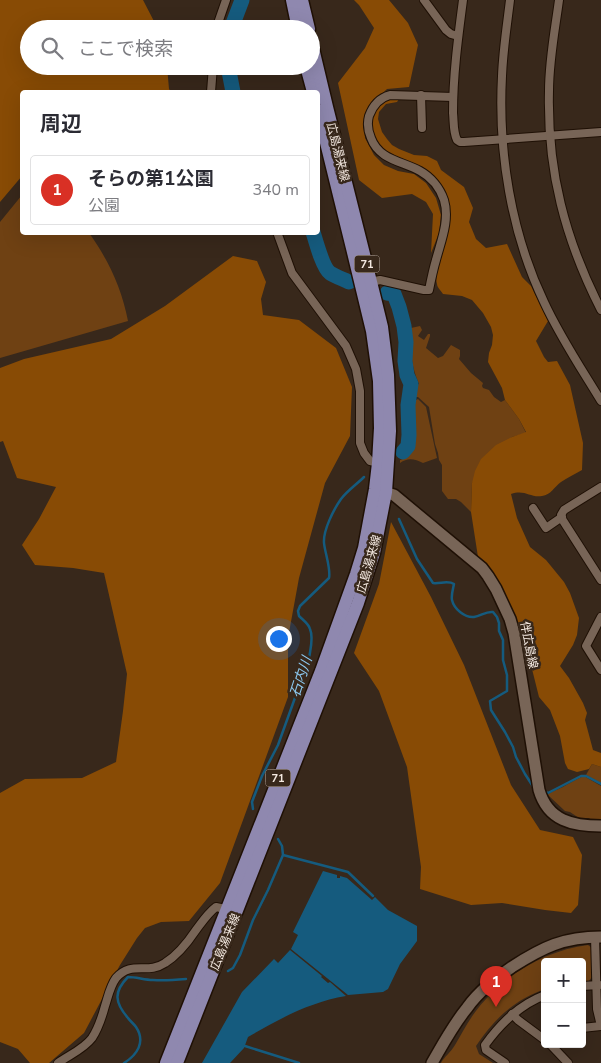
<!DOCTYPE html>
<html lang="ja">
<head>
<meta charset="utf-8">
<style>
	body { margin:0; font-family:"Nunito Sans","Noto Sans JP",sans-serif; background:#f2f2f3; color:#2b2b33 }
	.controls { position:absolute; right:15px; bottom:15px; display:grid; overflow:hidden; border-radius:5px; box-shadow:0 5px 20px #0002 }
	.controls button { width:45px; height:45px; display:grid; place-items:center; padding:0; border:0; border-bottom:1px solid #e1e1e2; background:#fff; color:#2b2b33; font:25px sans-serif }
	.you { position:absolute; left:278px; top:638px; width:18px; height:18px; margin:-12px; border:4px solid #fff; border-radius:50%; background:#1a73e8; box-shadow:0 0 0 8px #1a73e833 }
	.badge { display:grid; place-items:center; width:32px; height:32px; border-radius:50%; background:#d93025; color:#fff; font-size:16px; font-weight:700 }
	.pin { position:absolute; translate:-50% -41px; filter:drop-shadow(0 1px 2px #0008) }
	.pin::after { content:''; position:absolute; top:26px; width:18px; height:15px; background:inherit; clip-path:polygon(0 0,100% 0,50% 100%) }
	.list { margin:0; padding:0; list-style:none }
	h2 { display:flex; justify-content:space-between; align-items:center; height:65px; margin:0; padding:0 20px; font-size:21px }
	h2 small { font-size:16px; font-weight:400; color:#7c7c81 }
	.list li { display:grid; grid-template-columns:32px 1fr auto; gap:15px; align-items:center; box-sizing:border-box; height:70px; margin:0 10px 10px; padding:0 10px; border:1px solid #e1e1e2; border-radius:5px }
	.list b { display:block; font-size:19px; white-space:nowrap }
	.list p { margin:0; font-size:16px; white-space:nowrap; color:#7c7c81 }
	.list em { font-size:16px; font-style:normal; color:#7c7c81 }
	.icon { flex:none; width:28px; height:28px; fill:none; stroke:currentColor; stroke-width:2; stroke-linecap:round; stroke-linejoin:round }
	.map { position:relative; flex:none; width:601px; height:1063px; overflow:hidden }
	.search { position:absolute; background:#fff; box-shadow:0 5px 20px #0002; left:20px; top:20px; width:300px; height:55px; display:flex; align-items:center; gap:12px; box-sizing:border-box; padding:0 18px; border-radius:28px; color:#7c7c81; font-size:19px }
	.panel { position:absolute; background:#fff; box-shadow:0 5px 20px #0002; left:20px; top:90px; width:300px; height:145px; border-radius:5px }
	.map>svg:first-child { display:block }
	.green { fill:#6f4113 }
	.forest { fill:#884b05 }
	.water { fill:#155b7e }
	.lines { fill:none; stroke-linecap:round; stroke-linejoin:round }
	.stream { stroke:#155b7e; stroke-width:2.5 }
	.river { stroke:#155b7e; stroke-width:15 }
	.street-casing { stroke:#1f1005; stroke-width:10 }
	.secondary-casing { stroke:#1f1005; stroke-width:14 }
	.primary-casing { stroke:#1f1005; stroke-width:15 }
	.street { stroke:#786557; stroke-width:8 }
	.secondary { stroke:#786557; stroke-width:11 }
	.primary { stroke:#8f88af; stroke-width:12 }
	.labels { text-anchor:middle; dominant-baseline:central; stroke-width:5; stroke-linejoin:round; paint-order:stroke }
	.shield { fill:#38281b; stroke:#bcafa6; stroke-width:1 }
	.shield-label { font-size:11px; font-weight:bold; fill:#f4e9e1 }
	.street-label { font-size:12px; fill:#f4e9e1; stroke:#38281b }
	.water-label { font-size:14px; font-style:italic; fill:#8cc9f0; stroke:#38281b }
</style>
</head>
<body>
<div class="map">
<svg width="601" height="1063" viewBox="0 0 601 1063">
	<rect width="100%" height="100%" fill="#38281b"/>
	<!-- green -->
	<g class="green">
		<path d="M22,195V232L89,233C108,259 122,289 128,321L0,358V222Z"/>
		<path d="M420,326L422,330L418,336L424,340L428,334H430V336L426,348L438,358L443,356L451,345L460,350V356L459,359L471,373L483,383L482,386L483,388L489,390L494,397L501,402L505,400L519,419L526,433L512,437L472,483L471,512L461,502L456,499H448L442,491V465L439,460L438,453L435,444L429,407L418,397H415L416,385L419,384C410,363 411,350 411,328Z"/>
		<path d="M418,399L426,407L437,458L423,463C415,459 408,457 400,463V460C426,453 409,420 416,400Z"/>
		<path d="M592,764L601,767V783L586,775Z"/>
		<path d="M584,776L601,786V821H592L589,818H579L570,812L565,811L548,795V794C555,790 562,788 568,784C574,781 578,778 584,776Z"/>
		<path d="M588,945L592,948V977L588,982H582V962H545V989C514,1000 494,1019 476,1046L479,1054L493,1063H441C444,1057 451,1052 455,1045C461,1035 466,1025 473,1015C499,978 542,951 588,945Z"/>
	</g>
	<!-- forest -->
	<g class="forest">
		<path d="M0,0H143L158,29H29V66H167L169,89L171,92H22V176L0,202Z"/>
		<path d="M354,0H389L408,23L418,45L409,87L387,89L372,103L364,120L365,138L374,155L384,165L398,171L414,174L426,183L436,198L441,215L439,233L431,253L433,214L426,202L412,194L382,198L359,180L338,83L365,48L374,28L359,5Z"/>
		<path d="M391,98L399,99L397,102L386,104L379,112L378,119L382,132L387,139L392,145L399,149L414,155L427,156L437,161L441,170L464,187L473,208L469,222L476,239L486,248L507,244L522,277L531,286L548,321L536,341L544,357L548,362L557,361L570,385L583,443L582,470C575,474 567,478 561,482C554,487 551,495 542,496C530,498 525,489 511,494L517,518L530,547L546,560L564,582L570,593L579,618L577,635L573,645L560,666L569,678L583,703L587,713L585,720L593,750L601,753V767L592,764L589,769L577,772L568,769L565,763L560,736L550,710L539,697L526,645L511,609L494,574L478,557L471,512L472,483L475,471L481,459L496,445L512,437L526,432L519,419L505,400L502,388L488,362L489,353L492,345L493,335L491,327L483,313L472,300L462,296L443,294C441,291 437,287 437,284C435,278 438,271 439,265C445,236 459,213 441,185C431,169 412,164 396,157C393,156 388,155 385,153C374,146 368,128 373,116C376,107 382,101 391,98Z"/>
		<path d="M233,256L257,261L266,282L261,299L263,315L299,320L336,348L352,387L350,436L325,483L299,578L288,638V697L220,883L189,921L161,922L145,928L137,938L120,965L84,1033L49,1063H30L18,1049L0,1042V793L25,779L82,778L116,762L123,711L127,674L104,573L73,568L35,565L22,545L39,519L56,487L17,478L3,441L0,442V368L24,359L111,339L165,306Z"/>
		<path d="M391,522L431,597L464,665L511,785L540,830L573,837L582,855L578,905L571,913L545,910L502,903L471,905L420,889L421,867L407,767L379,691L354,653L379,584Z"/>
	</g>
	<!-- water -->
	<g class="water">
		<path d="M323,871L337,875V878H340V876L347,878L372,900L375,897L388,910L417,926V941L400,964L388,989L383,992L348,995L291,949L298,935L293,932Z"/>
		<path d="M290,950L322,976L321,977L328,983L330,982L346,996C310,1002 279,1019 248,1037L244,1048L230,1063H202L242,992L274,959L278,963Z"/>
	</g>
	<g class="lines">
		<!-- stream -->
		<g class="stream">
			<path d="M399,519L417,559L433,583C440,584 448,580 454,584C453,589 451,595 452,600C454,609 465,618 474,617C481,616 486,611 493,612L497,617L499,623V631L503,640V660L507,675V691L490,701L491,710L505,732L513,747L516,757L525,774L534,788"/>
			<path d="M545,792L548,793L581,776H586L601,784"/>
			<path d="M253,809L252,802L262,776L278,745L309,659C310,650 314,638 310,629C309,624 303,620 299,616L298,611L300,606L329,578C331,569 325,553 324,543C323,530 334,509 341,499C347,491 357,484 364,477"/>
			<path d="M283,855L348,872L373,896"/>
			<path d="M228,971L233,968L240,955L253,920L268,890L283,855L282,846L278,839"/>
			<path d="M245,1046L299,1063"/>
			<path d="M124,1063C137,1055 146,1042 136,1027C134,1024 130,1021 128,1018C115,1003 113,992 128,977C137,977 144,980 153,980C164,981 175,980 186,979"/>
		</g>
		<!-- river -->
		<g class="river">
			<path d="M231,29L242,0"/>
			<path d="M228,66L233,92"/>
			<path d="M313,232C316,242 323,268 330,273C336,277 343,279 349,282"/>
			<path d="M387,293L394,294L399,307L404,326L406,342L405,361L407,375L411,384L408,405L409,435L408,446L403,452"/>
		</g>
		<defs>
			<g id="street">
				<path d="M424,0L446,30L451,34L458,36"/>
				<path d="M463,0C458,38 453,75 453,113C454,122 453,132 457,140L460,142H464L601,132"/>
				<path d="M510,0C507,25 503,50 502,76C498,152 511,233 544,302C560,337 581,368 601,401"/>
				<path d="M559,0C555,30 549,60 549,91C547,171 565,239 601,310"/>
				<path d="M216,29L226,0"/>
				<path d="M211,92L213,66"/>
				<path d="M421,95L422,128"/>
				<path d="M277,232L292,273L346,346L356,369L360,391V443L364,453L370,461L381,463"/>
				<path d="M371,282L380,280L424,290H429C431,280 433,270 436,260C441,241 450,220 444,200C440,188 431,177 420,171C402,161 379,160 371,138C368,131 367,123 369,116C373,105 379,98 390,95L453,97"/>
				<path d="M601,487L564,510L561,515L562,519L601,580"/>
				<path d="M533,508L546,528L562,517"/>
				<path d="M601,617L586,646L601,670"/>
				<path d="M595,937L597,1009L601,1026"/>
				<path d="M582,986L599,985"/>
				<path d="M512,1014L518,1020L545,1040"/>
				<path d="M582,1028L601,1026"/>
				<path d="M550,1044L568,1063"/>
				<path d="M58,1063C69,1055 84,1049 92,1038C98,1029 102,1017 105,1006C108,997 110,986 116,978C132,960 147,975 165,963C178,955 188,942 196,930C202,922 208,913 216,907L230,910"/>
				<path d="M505,1063L486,1050L485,1045C501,1023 519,1005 545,995"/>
			</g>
			<g id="secondary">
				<path d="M377,490L394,495L482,568L488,576L496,589L510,619L514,633L539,790C548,821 573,826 601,826"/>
				<path d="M432,1063C443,1044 453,1025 467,1008C479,991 495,979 512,967C543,947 564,937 601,937"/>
			</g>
			<g id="primary">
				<path d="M292,0L298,29"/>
				<path d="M302,0L309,29"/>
				<path d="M306,66L313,92"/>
				<path d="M166,1063L321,671L356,574L364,548L375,489L378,463L380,428L379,381L372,331L352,248L318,110"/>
				<path d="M177,1063L358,603L374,553L386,492L390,431L388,375L382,327L371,282L327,107L311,40"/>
			</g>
		</defs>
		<!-- street casing -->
		<use href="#street" class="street-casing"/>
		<!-- secondary casing -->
		<use href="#secondary" class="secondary-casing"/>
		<!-- primary casing -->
		<use href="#primary" class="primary-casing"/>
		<!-- street -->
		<use href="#street" class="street"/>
		<!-- secondary -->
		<use href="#secondary" class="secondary"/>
		<!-- primary -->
		<use href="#primary" class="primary"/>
	</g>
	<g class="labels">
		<!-- shield labels -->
		<g class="shield">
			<rect x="354.5" y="255.5" width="25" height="17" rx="4"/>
			<rect x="265.5" y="769.5" width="25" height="17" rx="4"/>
		</g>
		<g class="shield-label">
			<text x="367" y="264">71</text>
			<text x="278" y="778">71</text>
		</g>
		<!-- street labels -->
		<g class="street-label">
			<text transform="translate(338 152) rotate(76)">広島湯来線</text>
			<text transform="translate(369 564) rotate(-74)">広島湯来線</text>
			<text transform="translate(529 645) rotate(79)">伴広島線</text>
			<text transform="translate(225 942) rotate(-68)">広島湯来線</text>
		</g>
		<!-- water labels -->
		<g class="water-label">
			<text transform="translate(301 677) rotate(-72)">石内川</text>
		</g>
	</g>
</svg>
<div class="controls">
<button>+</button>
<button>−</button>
</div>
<div class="you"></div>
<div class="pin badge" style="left:496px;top:1007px">1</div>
<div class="search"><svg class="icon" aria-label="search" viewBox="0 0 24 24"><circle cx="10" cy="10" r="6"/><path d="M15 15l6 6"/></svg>ここで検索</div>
<section class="panel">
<h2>周辺<small></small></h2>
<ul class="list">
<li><span class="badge">1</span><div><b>そらの第1公園</b><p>公園</p></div><em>340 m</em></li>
</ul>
</section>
</div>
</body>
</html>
